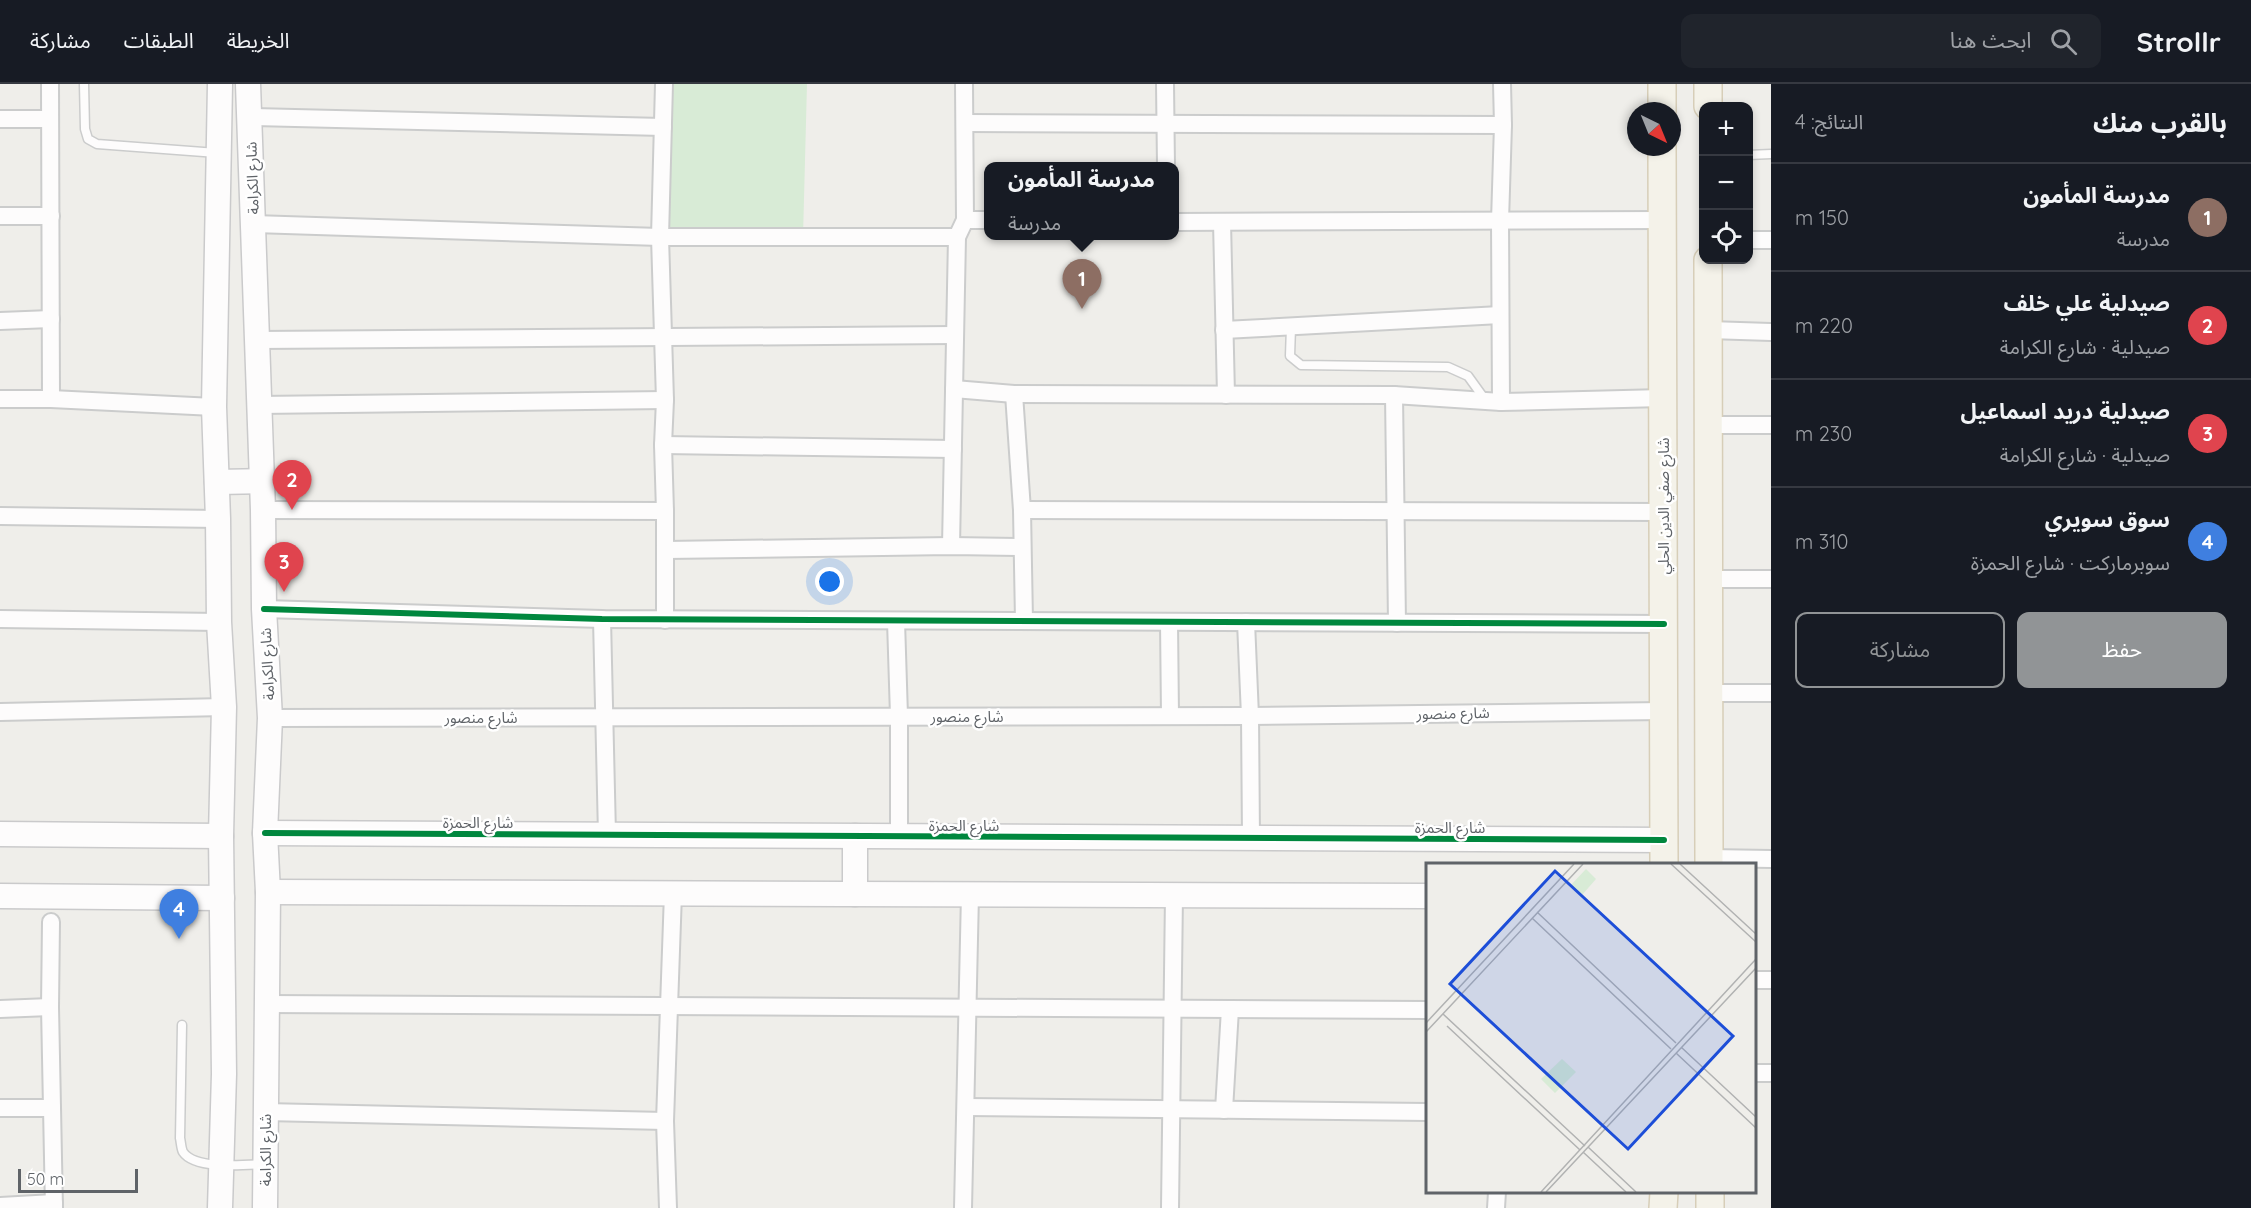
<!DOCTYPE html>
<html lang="ar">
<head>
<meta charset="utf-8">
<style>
	body { margin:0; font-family:Quicksand,"Noto Sans Arabic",sans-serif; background:#20242c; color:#f1f3f6; direction:rtl }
	.controls { position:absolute; right:18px; top:18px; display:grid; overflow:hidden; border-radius:12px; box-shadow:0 3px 9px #0003 }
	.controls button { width:54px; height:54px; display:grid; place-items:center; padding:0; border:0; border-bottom:2px solid #363941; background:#171b24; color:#f1f3f6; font:30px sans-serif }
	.compass { position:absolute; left:1627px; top:18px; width:54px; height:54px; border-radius:50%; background:#171b24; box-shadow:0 3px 9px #0003; rotate:137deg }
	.scale { position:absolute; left:18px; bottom:15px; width:120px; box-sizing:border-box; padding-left:6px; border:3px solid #5f6368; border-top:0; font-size:16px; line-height:21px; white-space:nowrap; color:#5f6368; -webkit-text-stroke:4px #fff; paint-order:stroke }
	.you { position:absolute; left:830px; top:498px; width:21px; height:21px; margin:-15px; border:4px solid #fff; border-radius:50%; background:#1a73e8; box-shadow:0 0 0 9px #1a73e833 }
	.badge { display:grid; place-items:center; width:39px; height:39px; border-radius:50%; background:#919496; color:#fff; font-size:20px; font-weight:700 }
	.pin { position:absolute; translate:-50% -50px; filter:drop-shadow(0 2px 3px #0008) }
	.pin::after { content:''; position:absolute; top:32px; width:21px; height:18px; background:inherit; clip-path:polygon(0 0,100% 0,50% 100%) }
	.popup { position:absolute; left:984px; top:78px; width:195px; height:78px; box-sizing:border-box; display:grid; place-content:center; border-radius:12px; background:#171b24; filter:drop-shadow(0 2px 4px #0005); font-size:20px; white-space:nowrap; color:#9ea1a6 }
	.popup b { font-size:22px; color:#f1f3f6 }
	.popup::after { content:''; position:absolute; left:50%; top:100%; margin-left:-12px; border:12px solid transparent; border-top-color:#171b24 }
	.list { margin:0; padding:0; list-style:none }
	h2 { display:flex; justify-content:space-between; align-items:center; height:78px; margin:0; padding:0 24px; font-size:26px }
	h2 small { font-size:20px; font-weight:400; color:#9ea1a6 }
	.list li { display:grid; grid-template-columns:39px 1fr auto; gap:18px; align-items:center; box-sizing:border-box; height:108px; padding:0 24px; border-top:2px solid #363941 }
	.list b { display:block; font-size:22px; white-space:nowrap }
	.list p { margin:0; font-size:20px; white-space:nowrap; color:#9ea1a6 }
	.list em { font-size:20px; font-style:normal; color:#9ea1a6 }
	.actions { display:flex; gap:12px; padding:18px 24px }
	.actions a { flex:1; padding:14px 0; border:2px solid #919496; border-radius:12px; text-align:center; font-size:21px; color:#919496 }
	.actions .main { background:#919496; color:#fff }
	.icon { flex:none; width:33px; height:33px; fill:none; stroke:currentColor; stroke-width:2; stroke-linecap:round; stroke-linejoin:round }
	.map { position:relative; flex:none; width:1771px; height:1124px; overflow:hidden; direction:ltr }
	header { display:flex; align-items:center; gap:36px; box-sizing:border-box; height:84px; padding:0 30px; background:#171b24; border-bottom:2px solid #363941 }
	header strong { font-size:28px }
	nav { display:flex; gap:33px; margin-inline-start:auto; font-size:21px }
	.search { width:420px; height:54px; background:#20242c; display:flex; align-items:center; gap:15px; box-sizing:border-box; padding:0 21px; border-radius:12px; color:#9ea1a6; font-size:22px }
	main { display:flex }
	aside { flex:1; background:#171b24 }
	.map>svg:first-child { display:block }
	.green { fill:#d8ebd6 }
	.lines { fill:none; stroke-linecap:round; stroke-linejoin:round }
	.lane-casing { stroke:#cbcccc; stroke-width:11 }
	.street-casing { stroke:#cbcccc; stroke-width:20 }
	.secondary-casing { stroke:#cacacb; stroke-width:27 }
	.primary-casing { stroke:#d7ceb8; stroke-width:30 }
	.lane { stroke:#fdfcfc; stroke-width:8 }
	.street { stroke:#fdfcfc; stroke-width:16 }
	.secondary { stroke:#fdfcfc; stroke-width:24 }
	.primary { stroke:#f4f2e9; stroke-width:27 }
	.cycleway-casing { stroke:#fff; stroke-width:10 }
	.cycleway { stroke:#00873e; stroke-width:6 }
	.labels { text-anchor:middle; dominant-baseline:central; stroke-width:5; stroke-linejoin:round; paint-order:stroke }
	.street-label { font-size:15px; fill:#5f6368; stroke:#fff }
	.inset-road { fill:none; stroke:#b1b2b2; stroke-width:1.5 }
	.view { fill:#1d4ed8; fill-opacity:0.15; stroke:#1d4ed8; stroke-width:3 }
	.inset-edge { fill:none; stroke:#5f6368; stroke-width:3 }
</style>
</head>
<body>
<header>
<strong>Strollr</strong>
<div class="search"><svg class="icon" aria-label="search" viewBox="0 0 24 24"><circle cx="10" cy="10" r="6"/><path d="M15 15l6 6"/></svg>ابحث هنا</div>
<nav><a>الخريطة</a><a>الطبقات</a><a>مشاركة</a></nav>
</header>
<main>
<aside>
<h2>بالقرب منك<small>النتائج: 4</small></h2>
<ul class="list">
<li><span class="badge" style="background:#8d6e63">1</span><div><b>مدرسة المأمون</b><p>مدرسة</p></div><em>150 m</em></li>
<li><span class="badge" style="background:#e0444e">2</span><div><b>صيدلية علي خلف</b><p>صيدلية · شارع الكرامة</p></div><em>220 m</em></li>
<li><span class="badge" style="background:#e0444e">3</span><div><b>صيدلية دريد اسماعيل</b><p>صيدلية · شارع الكرامة</p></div><em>230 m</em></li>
<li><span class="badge" style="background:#3f7fe0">4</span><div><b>سوق سويري</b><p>سوبرماركت · شارع الحمزة</p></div><em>310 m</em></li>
</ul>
<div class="actions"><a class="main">حفظ</a><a>مشاركة</a></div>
</aside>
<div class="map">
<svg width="1771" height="1124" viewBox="0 0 1771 1124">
	<rect width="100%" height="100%" fill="#efeeea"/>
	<!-- green -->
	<path class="green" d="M664,0H807L803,153H660Z"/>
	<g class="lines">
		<defs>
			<g id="lane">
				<path d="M84,0L85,45L88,55L97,60L217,69"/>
				<path d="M1748,71L1771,70"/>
				<path d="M1291,243L1290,272L1301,281L1448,283L1468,292L1486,317"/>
				<path d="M182,941L180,1054C181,1058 181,1064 183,1068C195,1086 245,1081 265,1080"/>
			</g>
			<g id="street">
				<path d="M50,0L51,315"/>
				<path d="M664,0L660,153L665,316L663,361L665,427V536"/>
				<path d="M1165,0L1166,82"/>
				<path d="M249,33L663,43"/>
				<path d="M0,35H50"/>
				<path d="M965,39L1503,41"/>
				<path d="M0,132H51"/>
				<path d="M965,136H989"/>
				<path d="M1175,138L1662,136"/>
				<path d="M1222,138L1226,311"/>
				<path d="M253,140L660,153H957"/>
				<path d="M1748,156H1771"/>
				<path d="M0,237L51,235"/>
				<path d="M1224,246L1500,231"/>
				<path d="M1709,246L1771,248"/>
				<path d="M257,256L955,251"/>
				<path d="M954,305L1014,310L1394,311L1501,318L1663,314"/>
				<path d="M1014,310L1022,426L1024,537"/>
				<path d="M1394,311L1397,539"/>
				<path d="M0,315H51L214,323"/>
				<path d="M1501,318L1500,137L1503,41L1502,0"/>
				<path d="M259,321L665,316"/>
				<path d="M1709,341H1771"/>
				<path d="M663,361L953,365"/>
				<path d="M263,426L665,427"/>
				<path d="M1022,426L1664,428"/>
				<path d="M0,432L218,435"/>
				<path d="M951,462L957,153L965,136L964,0"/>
				<path d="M666,466L951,462L1022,463"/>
				<path d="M1709,495H1771"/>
				<path d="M264,525L602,535L1664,540"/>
				<path d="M0,535L219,538"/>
				<path d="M602,535L607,751"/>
				<path d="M896,537L899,632V752"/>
				<path d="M1169,538L1170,632"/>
				<path d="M1246,538L1250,632L1251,754"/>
				<path d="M1709,609H1771"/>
				<path d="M0,628L224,623"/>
				<path d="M270,634L1250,632L1664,627"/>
				<path d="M1709,774L1771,775"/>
				<path d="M51,838L50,923L54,1124"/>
				<path d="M1754,896H1771"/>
				<path d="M266,920L1428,926"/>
				<path d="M0,925L50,923"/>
				<path d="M1754,989H1771"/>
				<path d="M966,1023L1428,1028"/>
				<path d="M0,1024H52"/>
				<path d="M1224,1026L1230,925"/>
				<path d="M265,1028L665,1037"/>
				<path d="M0,1122L54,1119"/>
				<path d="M668,1124L665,1037L673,809"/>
				<path d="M963,1124L970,810"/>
				<path d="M1170,1124L1174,811"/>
				<path d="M1496,1124L1497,1108"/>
			</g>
			<g id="secondary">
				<path d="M248,0L263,426L264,525L270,634L265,749L268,808L265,1124"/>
				<path d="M217,398L262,397"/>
				<path d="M265,749L1664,756"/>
				<path d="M0,750L221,752"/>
				<path d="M855,752V810"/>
				<path d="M268,808L1428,812"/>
				<path d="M0,812L222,814"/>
				<path d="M220,1124L224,990L221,752L224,623L219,538L218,435L214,323L220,0"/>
			</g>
			<g id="primary">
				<path d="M1662,0V27"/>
				<path d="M1708,0V22"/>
				<path d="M1662,63L1664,780"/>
				<path d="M1708,176L1709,780"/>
				<path d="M1663,1124L1664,1108"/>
				<path d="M1710,1124V1108"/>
			</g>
		</defs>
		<!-- lane casing -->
		<use href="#lane" class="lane-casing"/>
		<!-- street casing -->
		<use href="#street" class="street-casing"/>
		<!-- secondary casing -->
		<use href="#secondary" class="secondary-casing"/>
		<!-- primary casing -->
		<use href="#primary" class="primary-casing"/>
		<!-- lane -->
		<use href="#lane" class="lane"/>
		<!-- street -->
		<use href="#street" class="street"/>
		<!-- secondary -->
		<use href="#secondary" class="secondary"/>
		<!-- primary -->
		<use href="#primary" class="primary"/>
		<defs>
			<g id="cycleway">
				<path d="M264,525L602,535L1664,540"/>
				<path d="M265,749L1664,756"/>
			</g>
		</defs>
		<!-- cycleway casing -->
		<use href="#cycleway" class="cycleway-casing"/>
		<!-- cycleway -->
		<use href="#cycleway" class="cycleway"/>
	</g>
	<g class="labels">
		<!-- street labels -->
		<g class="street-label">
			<text transform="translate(252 94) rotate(-92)">شارع الكرامة</text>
			<text transform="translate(1663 422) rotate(-90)">شارع صفي الدين الحلي</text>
			<text transform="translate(267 580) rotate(-93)">شارع الكرامة</text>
			<text transform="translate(1453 629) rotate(-1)">شارع منصور</text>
			<text x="967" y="632">شارع منصور</text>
			<text x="481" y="633">شارع منصور</text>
			<text x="478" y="738">شارع الحمزة</text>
			<text x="964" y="741">شارع الحمزة</text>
			<text x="1450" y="743">شارع الحمزة</text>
			<text transform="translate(265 1066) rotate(-90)">شارع الكرامة</text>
		</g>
	</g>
	<!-- overview -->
	<g transform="translate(1426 779)">
		<rect width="330" height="330" fill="#efeeea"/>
		<path d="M160,6L170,16L156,32L145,22ZM136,196L150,209L129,230L115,216Z" fill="#d8ebd6"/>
		<path class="inset-road" d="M245,1L330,79M254,1L330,71M111,49L250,180M106,55L245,186M17,151L159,283M0,160L148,1M21,163L154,287M0,169L157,1M255,184L330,254M250,190L330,265M162,284L210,329M157,289L200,329M115,329L330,96M120,329L330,105"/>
		<path class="view" d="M129,8L307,173L202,286L24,121Z"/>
		<rect width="330" height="330" class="inset-edge"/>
	</g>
</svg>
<div class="controls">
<button>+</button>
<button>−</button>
<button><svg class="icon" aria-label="locate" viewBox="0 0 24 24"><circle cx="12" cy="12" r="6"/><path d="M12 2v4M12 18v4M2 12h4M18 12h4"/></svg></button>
</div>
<svg class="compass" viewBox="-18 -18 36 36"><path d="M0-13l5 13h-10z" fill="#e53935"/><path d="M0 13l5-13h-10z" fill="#9ea1a6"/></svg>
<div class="scale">50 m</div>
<div class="you"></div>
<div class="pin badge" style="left:1082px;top:225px;background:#8d6e63">1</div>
<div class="popup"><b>مدرسة المأمون</b>مدرسة</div>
<div class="pin badge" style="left:292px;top:426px;background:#e0444e">2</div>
<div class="pin badge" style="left:284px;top:508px;background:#e0444e">3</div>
<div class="pin badge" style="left:179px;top:855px;background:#3f7fe0">4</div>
</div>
</main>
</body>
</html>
